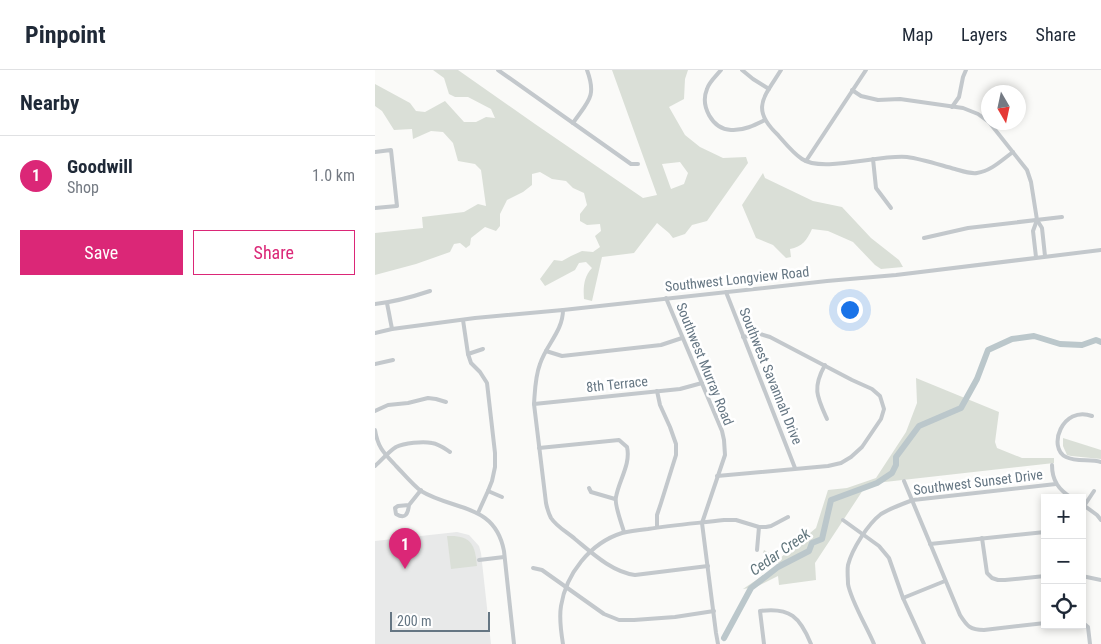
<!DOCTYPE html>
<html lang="en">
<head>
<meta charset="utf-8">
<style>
	body { margin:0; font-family:"Roboto Condensed",sans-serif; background:#f2f2f3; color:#1f2937 }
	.controls { position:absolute; right:15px; bottom:15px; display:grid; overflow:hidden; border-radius:0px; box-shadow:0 2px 8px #0003 }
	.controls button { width:45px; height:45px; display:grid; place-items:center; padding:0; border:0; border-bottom:1px solid #e0e1e3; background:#fff; color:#1f2937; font:25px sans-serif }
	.compass { position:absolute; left:606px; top:15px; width:45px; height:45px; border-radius:50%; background:#fff; box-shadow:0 2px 8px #0003; rotate:171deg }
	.scale { position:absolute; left:15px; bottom:12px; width:100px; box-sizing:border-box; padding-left:5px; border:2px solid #657683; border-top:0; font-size:14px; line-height:18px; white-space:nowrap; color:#657683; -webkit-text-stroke:4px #fff; paint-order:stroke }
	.you { position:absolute; left:474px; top:239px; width:18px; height:18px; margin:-12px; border:4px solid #fff; border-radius:50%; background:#1a73e8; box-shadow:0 0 0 8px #1a73e833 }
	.badge { display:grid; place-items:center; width:32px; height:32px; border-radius:50%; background:#db2777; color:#fff; font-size:16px; font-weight:700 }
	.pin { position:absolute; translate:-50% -41px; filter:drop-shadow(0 1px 2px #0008) }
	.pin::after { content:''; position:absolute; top:26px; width:18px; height:15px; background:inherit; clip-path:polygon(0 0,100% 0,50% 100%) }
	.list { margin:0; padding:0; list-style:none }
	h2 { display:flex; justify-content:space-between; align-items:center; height:65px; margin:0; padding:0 20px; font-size:21px }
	h2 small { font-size:16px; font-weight:400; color:#747a83 }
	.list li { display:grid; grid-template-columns:32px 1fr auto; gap:15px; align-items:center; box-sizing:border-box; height:80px; padding:0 20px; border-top:1px solid #e0e1e3 }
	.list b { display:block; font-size:19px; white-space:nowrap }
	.list p { margin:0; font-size:16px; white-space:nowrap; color:#747a83 }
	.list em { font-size:16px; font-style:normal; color:#747a83 }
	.actions { display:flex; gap:10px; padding:15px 20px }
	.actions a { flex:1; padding:11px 0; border:1px solid #db2777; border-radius:0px; text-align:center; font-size:18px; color:#db2777 }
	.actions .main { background:#db2777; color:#fff }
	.icon { flex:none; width:28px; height:28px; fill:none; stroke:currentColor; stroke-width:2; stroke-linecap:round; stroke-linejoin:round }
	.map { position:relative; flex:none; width:726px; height:574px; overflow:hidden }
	header { display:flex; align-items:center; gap:30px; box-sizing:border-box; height:70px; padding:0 25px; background:#fff; border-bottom:1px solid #e0e1e3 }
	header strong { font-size:24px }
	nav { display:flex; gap:28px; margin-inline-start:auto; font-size:18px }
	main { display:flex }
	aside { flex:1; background:#fff }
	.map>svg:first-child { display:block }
	.built { fill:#e8e9e9 }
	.green { fill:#dadfd7; fill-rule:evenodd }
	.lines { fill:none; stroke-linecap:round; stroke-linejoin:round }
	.river { stroke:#bbc7cb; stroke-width:6 }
	.minor { stroke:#c3c8cc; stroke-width:4 }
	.labels { text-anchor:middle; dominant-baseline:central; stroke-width:5; stroke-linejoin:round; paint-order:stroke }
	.street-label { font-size:14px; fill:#657683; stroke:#fff }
	.water-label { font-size:15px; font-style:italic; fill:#60757c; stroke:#fff }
</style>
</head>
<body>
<header>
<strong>Pinpoint</strong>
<nav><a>Map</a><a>Layers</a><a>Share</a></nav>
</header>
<main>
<aside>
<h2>Nearby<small></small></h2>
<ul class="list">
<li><span class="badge">1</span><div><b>Goodwill</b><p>Shop</p></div><em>1.0 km</em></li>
</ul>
<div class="actions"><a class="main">Save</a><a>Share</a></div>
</aside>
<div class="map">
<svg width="726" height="574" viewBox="0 0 726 574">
	<rect width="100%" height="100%" fill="#fafaf8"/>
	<!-- built -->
	<path class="built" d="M82,462L94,465L104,476L106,483L116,574H0V471Z"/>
	<!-- green -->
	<g class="green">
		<path d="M58,0H83L160,54L268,128L282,125L237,0H313L310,9L309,29L294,37L310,65L325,77L348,88L371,87L373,93L332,151L317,155L310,164L298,168L294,163L282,153L259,183L227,187L217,231L209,229C208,217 209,206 217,198L211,192L204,193L200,200L170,216L165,209L179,190L187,191L196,186L207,181L218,182L225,177L220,166L226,161L225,154L212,155L205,151V144L212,135L209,123L198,118L191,111L177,109L165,102L157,104V115L148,122L132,130L125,144V156L121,161L110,157L96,168L95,175L91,178L85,173L79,174L75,182L41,194L0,205V163L48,158L47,147L89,142L103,134L111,136L106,100L100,94L83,91L78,73L68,62L56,61L38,69L37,59L19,60L7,41L0,36V14L35,33L41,41L50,42L70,31L89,52H101L111,47L120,48L116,39L93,27H80L74,24L69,8ZM305,92L313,103L309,114L296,119L287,94Z"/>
		<path d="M388,103L390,108L438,131L467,137L496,168L524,190L528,197L506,199L500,195L478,172L453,161L437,159C432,170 427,177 415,179L416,187L411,188L398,175L381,168L367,135Z"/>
		<path d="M541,308L624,342L620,372L622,378L647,388H679V393L492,414L440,493L441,510L404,515L403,506L381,517L368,519L405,494L388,483L389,480L404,489L441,458L453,420L472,418L501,408L531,362L542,333Z"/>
		<path d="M688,368L726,380V389L696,386L692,385L688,376Z"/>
		<path d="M72,466C96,465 100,474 102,496L76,499Z"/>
	</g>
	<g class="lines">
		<!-- river -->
		<path class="river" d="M349,568L376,518L403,497L434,481L437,473L447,469L456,430L502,413L517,403L521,395V387L544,356L586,338L602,309L613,280L637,269L659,266L685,274L707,275L721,270L726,272"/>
		<!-- minor -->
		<g class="minor">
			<path d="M123,0L256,94H263"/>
			<path d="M346,0C342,5 334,12 332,19C325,36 337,59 356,60C368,61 380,55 390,50"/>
			<path d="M367,0L378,9L394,19"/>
			<path d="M406,0C389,27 375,39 403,65C410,73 418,83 427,89C447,103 506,84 532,87C547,89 565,95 580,99C587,101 595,104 602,103C616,101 627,90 638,82"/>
			<path d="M477,20L486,26L503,30L525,29L588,38L603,44L614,52"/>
			<path d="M577,37L584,27L588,7L591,0"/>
			<path d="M614,52L652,100L656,112L662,150L667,158L670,186"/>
			<path d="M198,53C213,31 222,27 212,0"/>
			<path d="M0,82L16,80L22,136L0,138"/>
			<path d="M498,89L501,118L516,138"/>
			<path d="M431,91L491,0"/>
			<path d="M549,168L593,158L687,147"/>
			<path d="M661,187L658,161L662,150"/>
			<path d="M351,222L420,398"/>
			<path d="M291,228L347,361L349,370L350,385L327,453L341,563L343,574"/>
			<path d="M12,233L17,259"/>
			<path d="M0,234C19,232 37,227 55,221"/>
			<path d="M188,240C188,261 171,275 165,294C160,307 160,321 159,334L171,433C172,438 174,444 176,448C182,457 192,462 200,469C217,483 237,502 260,505L333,496"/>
			<path d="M88,250L93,284L96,293L105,302L112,313L120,383V397L117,411L113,421L103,443"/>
			<path d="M0,263L17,259L100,248L188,240L452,211L521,205L726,180"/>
			<path d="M171,281L187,286L286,275L307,268"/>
			<path d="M93,284L108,279"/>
			<path d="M0,294L18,290"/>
			<path d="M450,295C437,318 442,327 452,349"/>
			<path d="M282,321L285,335L295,357L301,374V385L286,433L282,445V457"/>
			<path d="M159,334L305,319L327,313"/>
			<path d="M0,341L13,335L33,333L53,328L61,329L71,332"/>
			<path d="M717,346C687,335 672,378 691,387C701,392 715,389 726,392"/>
			<path d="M0,360C3,378 9,383 21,396C29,404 37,414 46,421C79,441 120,433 129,481L139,574"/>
			<path d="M164,378L244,370L252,377C256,394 244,410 241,427C239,435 247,454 249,462"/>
			<path d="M677,395C677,411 684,420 697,428"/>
			<path d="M0,396C7,390 13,382 21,377C29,373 48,371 57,373C64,374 69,378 75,382"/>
			<path d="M342,406L453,396L466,393L476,387L487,377L506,349L509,339L505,326L497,319L477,310L395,267L385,264L368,267"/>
			<path d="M529,411L585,545C592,556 595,560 609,560L670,553"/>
			<path d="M214,418L216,422L240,429"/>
			<path d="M113,421L127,427"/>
			<path d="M707,434L722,445L726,450"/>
			<path d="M34,435C33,443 31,450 21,444L20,438L23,436L34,435L46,420"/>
			<path d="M707,439L719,421"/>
			<path d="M468,450L504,476L514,488L528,528L549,574"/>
			<path d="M607,468L612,503L617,508L623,510H630L670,506"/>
			<path d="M555,474L670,462"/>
			<path d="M382,480L384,457"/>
			<path d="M104,490L129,487"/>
			<path d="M158,498L167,500L229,544L244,550H259L300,547L339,541"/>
			<path d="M707,506L726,510"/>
			<path d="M528,528L570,511"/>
			<path d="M707,552L713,557L715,574"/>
			<path d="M188,574C186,562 184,548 186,536C191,504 215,473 247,463C255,461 264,460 273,459C298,455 324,453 349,450H361L384,457H391L396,456L413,447"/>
			<path d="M389,574L385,541C415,537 425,547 436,574"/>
			<path d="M499,574C492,557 476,531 473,514C473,508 472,501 473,495C477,479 493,454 506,444C516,438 527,434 538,430L681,414"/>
		</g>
	</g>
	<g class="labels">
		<!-- street labels -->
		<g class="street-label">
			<text transform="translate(362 209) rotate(-6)">Southwest Longview Road</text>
			<text transform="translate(330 294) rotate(68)">Southwest Murray Road</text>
			<text transform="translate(396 306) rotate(68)">Southwest Savannah Drive</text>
			<text transform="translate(242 314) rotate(-6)">8th Terrace</text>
			<text transform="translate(603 412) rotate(-7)">Southwest Sunset Drive</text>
		</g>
		<!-- water labels -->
		<g class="water-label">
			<text transform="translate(405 482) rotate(-35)">Cedar Creek</text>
		</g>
	</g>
</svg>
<div class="controls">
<button>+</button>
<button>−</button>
<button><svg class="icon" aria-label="locate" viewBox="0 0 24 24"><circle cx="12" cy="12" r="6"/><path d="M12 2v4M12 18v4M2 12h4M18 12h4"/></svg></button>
</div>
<svg class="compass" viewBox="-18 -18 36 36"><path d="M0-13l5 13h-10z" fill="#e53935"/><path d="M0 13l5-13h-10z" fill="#747a83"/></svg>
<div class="scale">200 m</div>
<div class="you"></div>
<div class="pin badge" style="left:30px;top:499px">1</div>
</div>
</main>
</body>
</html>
